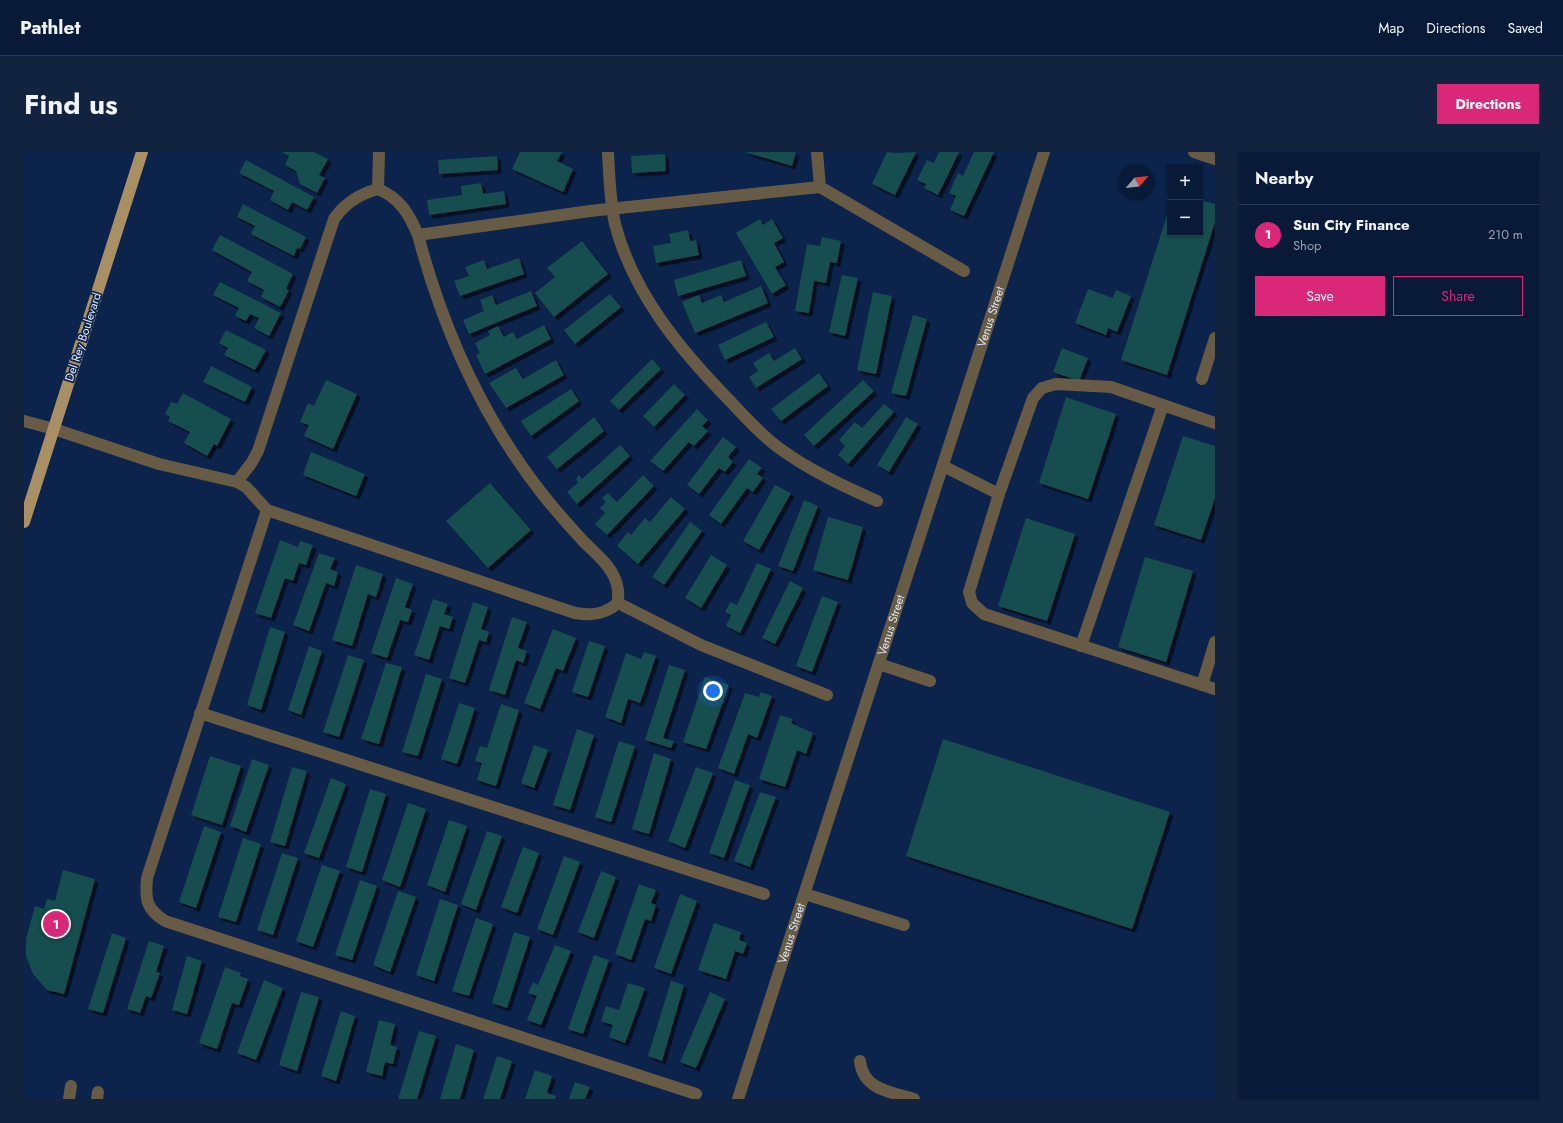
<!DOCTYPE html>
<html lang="en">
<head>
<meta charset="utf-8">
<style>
	body { margin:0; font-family:Jost,sans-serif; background:#122340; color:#f1f3f6 }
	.controls { position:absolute; right:12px; top:12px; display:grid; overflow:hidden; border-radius:0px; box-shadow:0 1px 3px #0004 }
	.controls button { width:36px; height:36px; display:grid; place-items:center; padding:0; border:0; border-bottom:1px solid #293853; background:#091a38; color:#f1f3f6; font:20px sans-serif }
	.compass { position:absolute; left:1095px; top:12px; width:36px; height:36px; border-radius:50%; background:#091a38; box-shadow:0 1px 3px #0004; rotate:62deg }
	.you { position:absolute; left:689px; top:539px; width:14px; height:14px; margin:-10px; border:3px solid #fff; border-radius:50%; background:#1a73e8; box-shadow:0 0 0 6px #1a73e833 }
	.badge { display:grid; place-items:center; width:26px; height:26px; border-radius:50%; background:#db2777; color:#fff; font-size:13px; font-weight:700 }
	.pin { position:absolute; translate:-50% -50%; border:2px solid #fff; box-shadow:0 1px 4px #0006 }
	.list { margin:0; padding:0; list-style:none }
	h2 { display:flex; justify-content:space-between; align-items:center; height:52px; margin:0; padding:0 16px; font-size:17px }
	h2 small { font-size:13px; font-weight:400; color:#99a1ae }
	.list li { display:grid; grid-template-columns:26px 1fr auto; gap:12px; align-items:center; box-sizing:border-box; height:60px; padding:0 16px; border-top:1px solid #293853 }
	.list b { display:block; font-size:15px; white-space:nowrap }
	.list p { margin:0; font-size:13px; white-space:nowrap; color:#99a1ae }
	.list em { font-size:13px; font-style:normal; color:#99a1ae }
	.actions { display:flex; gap:8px; padding:12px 16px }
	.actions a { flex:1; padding:9px 0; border:1px solid #db2777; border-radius:0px; text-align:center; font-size:14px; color:#db2777 }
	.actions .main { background:#db2777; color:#fff }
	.map { position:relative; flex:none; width:1191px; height:947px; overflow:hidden; border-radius:0px }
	header { display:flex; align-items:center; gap:24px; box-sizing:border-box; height:56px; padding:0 20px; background:#091a38; border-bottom:1px solid #293853 }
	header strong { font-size:19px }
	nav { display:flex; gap:22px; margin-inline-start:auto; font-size:14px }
	.intro { display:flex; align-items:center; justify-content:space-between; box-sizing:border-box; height:96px; padding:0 24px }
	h1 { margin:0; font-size:28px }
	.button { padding:10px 18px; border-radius:0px; background:#db2777; color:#fff; font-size:14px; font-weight:700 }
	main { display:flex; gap:24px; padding:0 24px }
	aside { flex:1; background:#091a38; border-radius:0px; box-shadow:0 1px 3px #0004 }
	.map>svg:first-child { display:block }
	.building { fill:#154d50; filter:url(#shadow) }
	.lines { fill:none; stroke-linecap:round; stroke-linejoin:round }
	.minor { stroke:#675b46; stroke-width:12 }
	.major { stroke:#a99064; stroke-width:12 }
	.labels { text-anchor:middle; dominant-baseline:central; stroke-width:3.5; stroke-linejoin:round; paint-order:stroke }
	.street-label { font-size:12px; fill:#e1ebfb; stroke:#0c234b }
</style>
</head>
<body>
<header>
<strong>Pathlet</strong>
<nav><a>Map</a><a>Directions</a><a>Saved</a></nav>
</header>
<div class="intro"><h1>Find us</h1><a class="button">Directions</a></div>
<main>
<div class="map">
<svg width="1191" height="947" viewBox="0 0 1191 947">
	<defs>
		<filter id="shadow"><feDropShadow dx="3.5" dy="3.5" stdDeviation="0" flood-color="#0009"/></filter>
	</defs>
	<rect width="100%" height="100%" fill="#0c234b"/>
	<!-- building -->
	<g class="building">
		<path d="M258,0H290L304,7L295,23L301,26L293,41L276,32L272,19L261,13L265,4Z"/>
		<path d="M496,0H538L533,9L549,17L539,40L488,17Z"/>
		<path d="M721,0H772L768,14Z"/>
		<path d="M863,0L873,1L892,0L871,43L848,32Z"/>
		<path d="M915,0H935L914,43L900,36L902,32L893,28L903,8L910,11Z"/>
		<path d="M950,0H970L940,64L926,58L932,44L925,41L934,21L939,24Z"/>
		<path d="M641,2L642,19L608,21L607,4Z"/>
		<path d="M473,4L474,18L415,22L414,8Z"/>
		<path d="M222,8L290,45L283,58L268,50L264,58L246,48L250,39L215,21Z"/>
		<path d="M457,31L459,42L480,39L482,52L405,63L403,48L438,43L437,34Z"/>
		<path d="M1176,48L1191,52V70L1143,223L1097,208L1146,54V81H1176Z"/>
		<path d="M219,52L282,85L276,97L273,96L270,104L227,82L231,74L213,65Z"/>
		<path d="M736,67L739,73L748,67L759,86L750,91L760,110L751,115L762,133L748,142L712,81Z"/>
		<path d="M664,78L666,89L672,88L675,103L632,111L629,94L647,91L645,82Z"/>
		<path d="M196,83L269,122L262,137L265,138L256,155L237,145L240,138L223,129L228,120L188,98Z"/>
		<path d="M798,85L817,89L813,111L806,110L802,131L790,129L785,161L771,159L783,92L796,94Z"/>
		<path d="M558,89L584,122L530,165L511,141L531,125L523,116Z"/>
		<path d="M495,106L500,122L436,144L430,129L445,124L441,115L460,108L463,117Z"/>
		<path d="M717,108L722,124L654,144L650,128Z"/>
		<path d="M818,123L834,126L821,184L805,180Z"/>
		<path d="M196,130L257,161L245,184L230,176L235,166L226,162L222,169L211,164L215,156L189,143Z"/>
		<path d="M737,134L744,151L671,181L658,150L675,143L678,151L697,143L700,150Z"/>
		<path d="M1064,137L1089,146L1092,138L1107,144L1093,180L1084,176L1082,183L1051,171Z"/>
		<path d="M507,139L513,154L445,182L439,168L460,159L456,148L468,143L472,153Z"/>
		<path d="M849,140L868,144L852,222L833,218Z"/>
		<path d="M586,142L597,155L551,192L540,178Z"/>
		<path d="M889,163L903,167L882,244L867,241Z"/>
		<path d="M742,170L750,185L701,208L694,193Z"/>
		<path d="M520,173L527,187L461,222L452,203L456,201L451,191L466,183L464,179L474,174L480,185L489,180L493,187Z"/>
		<path d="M202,178L242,198L231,218L200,203L204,196L195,191Z"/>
		<path d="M771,196L778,207L732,236L725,225L734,219L729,211L745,201L750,209Z"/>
		<path d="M1038,196L1064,206L1055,229L1029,220Z"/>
		<path d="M628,207L637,217L595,258L586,249Z"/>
		<path d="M532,208L540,223L482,256L465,231L492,216L499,227Z"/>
		<path d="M187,214L228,235L221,250L179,230Z"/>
		<path d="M795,221L804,234L757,269L747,257Z"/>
		<path d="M302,228L333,242L309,297L280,284L285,273L276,270L284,251L290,254Z"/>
		<path d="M839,228L850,239L790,294L780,283Z"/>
		<path d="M650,232L661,243L630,275L619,264Z"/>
		<path d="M547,237L555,249L507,284L497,269Z"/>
		<path d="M159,241L207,267L193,294L190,292L183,304L160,291L166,280L144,269L146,265L141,262L147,250L153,252Z"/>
		<path d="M1042,245L1092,262L1064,347L1015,331Z"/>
		<path d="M860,252L870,260L824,312L814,303L821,294L815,288L831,270L838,276Z"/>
		<path d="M673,257L684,268L678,274L684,279L670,294L665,290L639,319L626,309Z"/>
		<path d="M570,265L580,279L533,317L523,305Z"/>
		<path d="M882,265L894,272L865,320L853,313Z"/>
		<path d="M1159,284L1191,294V346L1177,388L1130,373Z"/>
		<path d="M699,285L712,295L704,305L709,310L701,320L695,316L675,342L663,333Z"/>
		<path d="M596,293L606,304L553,352L543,340L554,331L552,327L555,323L558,327Z"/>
		<path d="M287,300L341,322L332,344L279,323Z"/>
		<path d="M725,307L738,316L733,322L739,326L729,340L723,336L697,372L685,363Z"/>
		<path d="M619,323L630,334L583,383L571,372L581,361L576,356L582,350L578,346L584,341L593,350Z"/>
		<path d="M466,331L507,378L464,416L422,369Z"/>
		<path d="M751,333L767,341L735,398L719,389Z"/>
		<path d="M647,345L661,357L614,412L593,394L604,380L607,383L621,366L626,370Z"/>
		<path d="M780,348L794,354L769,419L754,414Z"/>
		<path d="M804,365L839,375L824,428L789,418Z"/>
		<path d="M1002,366L1051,382L1023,469L974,454Z"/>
		<path d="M666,370L678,379L640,433L628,425Z"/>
		<path d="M256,388L274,395L276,389L289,393L282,413L275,411L269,429L261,426L247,466L231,461Z"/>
		<path d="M295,401L311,406L306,417L314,420L310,434L302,431L285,479L269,473Z"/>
		<path d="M687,403L703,413L677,456L661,446Z"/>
		<path d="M1121,405L1169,419L1142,510L1094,495Z"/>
		<path d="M733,411L747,417L716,481L702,474L707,463L701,460L706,450L713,453Z"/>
		<path d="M332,413L359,422L352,445L344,442L328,494L308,488Z"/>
		<path d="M372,426L389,432L381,455L388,458L384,470L376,468L363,506L347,501Z"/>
		<path d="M766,429L779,436L751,492L738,486Z"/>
		<path d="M798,444L814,450L788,520L772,514Z"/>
		<path d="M409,447L424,452L420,462L429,465L425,477L416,474L405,508L390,503Z"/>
		<path d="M449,450L464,455L457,477L465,480L462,490L455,488L441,531L425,526Z"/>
		<path d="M488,465L503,470L494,496L503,499L499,511L492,508L481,543L465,538Z"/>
		<path d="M246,475L261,480L237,558L223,553Z"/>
		<path d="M529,477L552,486L539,519L532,516L516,557L500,551Z"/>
		<path d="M565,489L581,494L564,545L548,540Z"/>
		<path d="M285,494L298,499L277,563L264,558Z"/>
		<path d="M620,500L632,504L616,551L604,547L597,571L581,565L602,501L617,507Z"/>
		<path d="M324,503L340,508L315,585L299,580Z"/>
		<path d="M362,511L378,515L355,592L337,587Z"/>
		<path d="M645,513L661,518L639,586L650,589L647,596L621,588Z"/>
		<path d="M402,522L418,527L394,604L378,600Z"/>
		<path d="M681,525L705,533L682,597L659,590Z"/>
		<path d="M737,540L748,544L733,586L724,582L710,622L694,616L721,541L735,545Z"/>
		<path d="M435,551L451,556L433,612L417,607Z"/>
		<path d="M477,552L495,558L472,634L453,628L458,611L451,609L456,594L463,596Z"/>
		<path d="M756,563L769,567L767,571L789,581L782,602L773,598L761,635L735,627Z"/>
		<path d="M553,577L570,583L546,658L529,653Z"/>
		<path d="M919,587L1146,660L1108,777L882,704Z"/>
		<path d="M595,589L611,594L587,670L571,665Z"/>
		<path d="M510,593L524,598L510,636L497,631Z"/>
		<path d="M630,601L647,607L625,682L608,677Z"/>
		<path d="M186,604L217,614L198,673L167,663Z"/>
		<path d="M228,607L245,613L222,680L206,674Z"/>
		<path d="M268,615L283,619L261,694L246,690Z"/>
		<path d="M672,615L689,621L661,696L644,689Z"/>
		<path d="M307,626L322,632L295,706L280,701Z"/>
		<path d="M711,628L726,633L700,706L685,701Z"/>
		<path d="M346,637L362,642L338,720L322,715Z"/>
		<path d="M736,640L752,645L726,715L710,709Z"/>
		<path d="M384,651L402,657L376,735L358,728Z"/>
		<path d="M425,668L443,674L421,740L403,733Z"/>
		<path d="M180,674L197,680L172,756L155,750Z"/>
		<path d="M463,679L478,684L452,758L437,752Z"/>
		<path d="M219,686L237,692L212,770L194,765Z"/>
		<path d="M499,695L515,701L493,761L477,755Z"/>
		<path d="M258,701L274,706L249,783L233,778Z"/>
		<path d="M540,704L556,710L529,783L513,777Z"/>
		<path d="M298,713L316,719L289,795L272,789Z"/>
		<path d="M39,718L71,727L40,842L23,838L9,822L2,804V787L11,754L20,757L23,747L31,749Z"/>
		<path d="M577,719L592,725L570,786L554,780Z"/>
		<path d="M336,728L353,734L328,808L311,803Z"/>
		<path d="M615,732L632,738L627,751L632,753L627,769L621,767L607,808L591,802Z"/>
		<path d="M374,739L392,745L366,820L349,813Z"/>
		<path d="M656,742L673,749L647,822L630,816Z"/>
		<path d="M416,747L434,753L410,829L392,823Z"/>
		<path d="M452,766L469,772L445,844L428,839Z"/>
		<path d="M690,771L717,780L715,788L723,791L719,802L711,799L702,827L674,818Z"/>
		<path d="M490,780L506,785L483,856L468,851Z"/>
		<path d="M88,781L102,786L79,861L64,857Z"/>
		<path d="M125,789L140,794L132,820L136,821L127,846L122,844L116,861L103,857Z"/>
		<path d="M531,793L547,799L517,873L503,868L513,844L504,841L509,830L514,833Z"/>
		<path d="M570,803L585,808L559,882L544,877Z"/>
		<path d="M163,804L178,809L163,862L148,858Z"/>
		<path d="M201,815L217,821L216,824L224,827L215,853L208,851L193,897L175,891Z"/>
		<path d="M240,828L259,836L232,908L213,901Z"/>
		<path d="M647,829L660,833L638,909L624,904Z"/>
		<path d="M604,831L621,836L601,891L585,885L589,873L577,869L582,854L595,858Z"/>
		<path d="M277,840L295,845L273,919L255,913Z"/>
		<path d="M686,840L701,847L672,916L656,910Z"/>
		<path d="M317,859L331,864L312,929L297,924Z"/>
		<path d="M355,868L371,872L366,893L373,895L369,912L361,910L358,924L342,920Z"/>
		<path d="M395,879L412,884L393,947H374Z"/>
		<path d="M432,892L450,898L436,947H416Z"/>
		<path d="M473,904L488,909L476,947H459Z"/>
		<path d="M511,918L528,924L523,941L532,944L531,947H501Z"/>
		<path d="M551,930L566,935L561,947H545Z"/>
	</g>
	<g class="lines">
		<!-- minor -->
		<g class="minor">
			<path d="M584,0C585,24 586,49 591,72C609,142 658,200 707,250C722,266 737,283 755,296C785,318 819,334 853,349"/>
			<path d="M793,0L796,35"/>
			<path d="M1170,0L1191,7"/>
			<path d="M354,37C376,46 385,62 394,83L566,59L796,35L940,119"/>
			<path d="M394,83C419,178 459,267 520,344C533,360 546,375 560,390C572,402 589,415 593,433C595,439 594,444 594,451"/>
			<path d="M1178,227L1191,186"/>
			<path d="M0,269L30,277L135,312L213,330L222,335L243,358L551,461C568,464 581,462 594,451L677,493L803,543"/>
			<path d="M1191,271L1087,235L1032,232L1018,236L1009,246L975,342L945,440L948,451L960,462L1191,537"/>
			<path d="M919,314L975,342"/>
			<path d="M213,330L228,310L234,299L310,67C321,51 335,42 354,37L355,0"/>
			<path d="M243,358L123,726C121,747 122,757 141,769L672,942"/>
			<path d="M1057,494L1139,253"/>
			<path d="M855,512L906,529"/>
			<path d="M1178,533L1191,490"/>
			<path d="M176,561L740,742"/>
			<path d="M781,742L880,773"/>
			<path d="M836,909C839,938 867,940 890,947"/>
			<path d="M45,947L47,934"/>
			<path d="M73,947L74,940"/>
			<path id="s1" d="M714,947L1020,0"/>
		</g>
		<!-- major -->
		<path class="major" d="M0,370L118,0"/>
	</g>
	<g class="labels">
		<!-- street labels -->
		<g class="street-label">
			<text stroke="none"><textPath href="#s1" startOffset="822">Venus Street</textPath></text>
			<text transform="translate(59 185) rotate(-72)">Del Rey Boulevard</text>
			<text stroke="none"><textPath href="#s1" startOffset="498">Venus Street</textPath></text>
			<text stroke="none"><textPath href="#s1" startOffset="174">Venus Street</textPath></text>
		</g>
	</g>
</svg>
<div class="controls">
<button>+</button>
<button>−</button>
</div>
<svg class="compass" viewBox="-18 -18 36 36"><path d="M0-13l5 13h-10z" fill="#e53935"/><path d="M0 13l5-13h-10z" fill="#99a1ae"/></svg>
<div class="you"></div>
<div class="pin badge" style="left:32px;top:772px">1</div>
</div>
<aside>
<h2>Nearby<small></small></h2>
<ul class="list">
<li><span class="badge">1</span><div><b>Sun City Finance</b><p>Shop</p></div><em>210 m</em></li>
</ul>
<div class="actions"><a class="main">Save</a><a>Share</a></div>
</aside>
</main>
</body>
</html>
